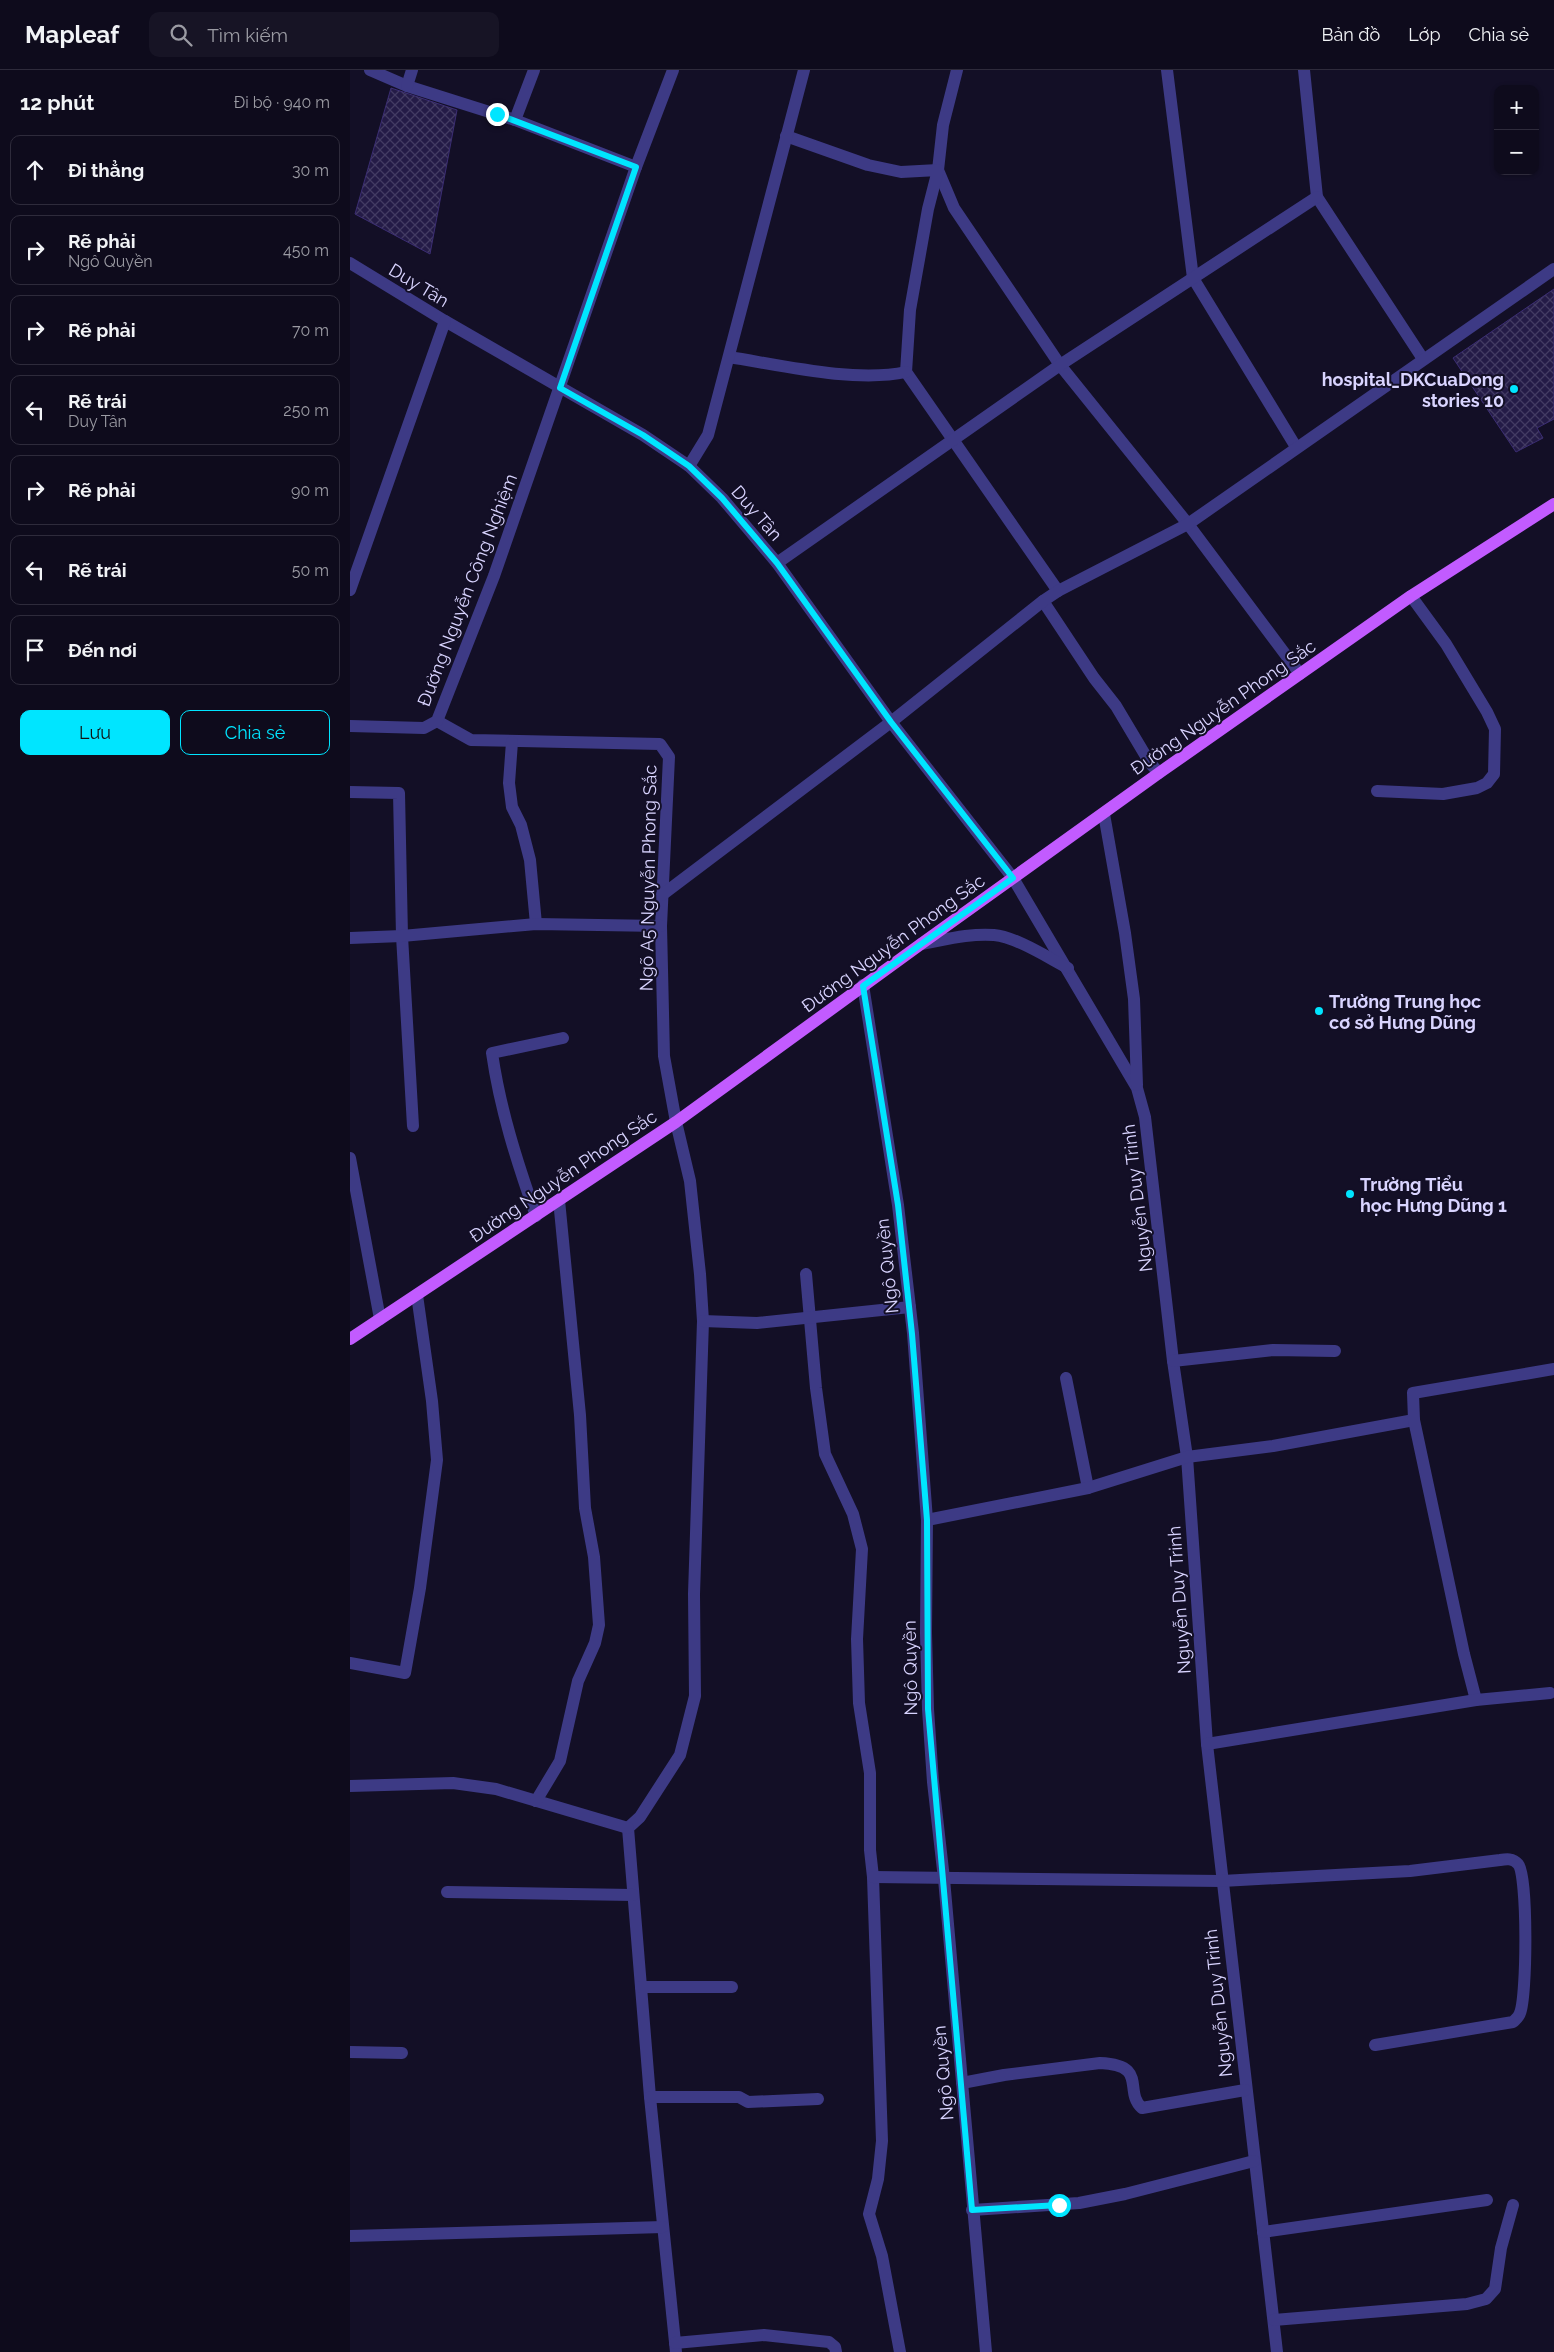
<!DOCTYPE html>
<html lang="vi">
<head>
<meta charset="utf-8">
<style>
	body { margin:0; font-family:Raleway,sans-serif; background:#171425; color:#f1f3f6 }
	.controls { position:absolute; right:15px; top:15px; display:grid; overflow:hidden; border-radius:10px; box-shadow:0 1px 4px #0004 }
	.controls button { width:45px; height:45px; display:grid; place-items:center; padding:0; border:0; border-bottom:1px solid #2e2b3b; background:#0e0b1c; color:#f1f3f6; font:25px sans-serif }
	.stop { position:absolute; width:15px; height:15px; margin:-11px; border:4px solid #00e5ff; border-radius:50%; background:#fff }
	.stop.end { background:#00e5ff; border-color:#fff; box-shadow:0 1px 5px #0008 }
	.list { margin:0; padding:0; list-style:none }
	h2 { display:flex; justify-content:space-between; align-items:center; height:65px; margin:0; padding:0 20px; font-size:21px }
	h2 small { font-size:16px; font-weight:400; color:#9b9ba3 }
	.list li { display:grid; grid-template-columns:32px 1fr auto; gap:15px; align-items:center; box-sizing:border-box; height:70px; margin:0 10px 10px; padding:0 10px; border:1px solid #2e2b3b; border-radius:10px }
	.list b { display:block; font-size:19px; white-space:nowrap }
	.list p { margin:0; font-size:16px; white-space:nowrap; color:#9b9ba3 }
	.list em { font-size:16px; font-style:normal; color:#9b9ba3 }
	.actions { display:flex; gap:10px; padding:15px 20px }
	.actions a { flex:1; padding:11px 0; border:1px solid #00e5ff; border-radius:10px; text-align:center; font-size:18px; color:#00e5ff }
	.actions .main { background:#00e5ff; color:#111 }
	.icon { flex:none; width:28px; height:28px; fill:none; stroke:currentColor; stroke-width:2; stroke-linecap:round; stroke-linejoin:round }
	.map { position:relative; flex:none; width:1204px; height:2282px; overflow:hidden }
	header { display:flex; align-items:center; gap:30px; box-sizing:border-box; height:70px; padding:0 25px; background:#0e0b1c; border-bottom:1px solid #2e2b3b }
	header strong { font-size:24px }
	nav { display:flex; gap:28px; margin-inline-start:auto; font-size:18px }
	.search { width:350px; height:45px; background:#171425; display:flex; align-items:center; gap:12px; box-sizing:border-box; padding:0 18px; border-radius:10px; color:#9b9ba3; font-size:19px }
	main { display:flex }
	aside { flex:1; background:#0e0b1c }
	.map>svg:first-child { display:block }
	.building { fill:url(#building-cross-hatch); stroke:#3b2d73 }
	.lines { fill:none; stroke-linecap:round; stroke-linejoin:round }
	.minor { stroke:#3d3a85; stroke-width:12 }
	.major { stroke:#c25bff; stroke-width:12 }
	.route { stroke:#00e5ff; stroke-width:6 }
	.poi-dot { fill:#00e5ff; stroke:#130f26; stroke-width:2 }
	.labels { text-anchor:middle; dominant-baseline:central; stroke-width:4; stroke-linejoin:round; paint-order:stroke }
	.street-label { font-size:18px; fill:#d9d4ff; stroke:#130f26 }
	.poi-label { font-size:18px; font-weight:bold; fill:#d9d4ff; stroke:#130f26; text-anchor:start }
</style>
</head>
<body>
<header>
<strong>Mapleaf</strong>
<div class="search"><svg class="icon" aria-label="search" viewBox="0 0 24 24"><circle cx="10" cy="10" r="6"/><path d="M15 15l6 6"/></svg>Tìm kiếm</div>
<nav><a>Bản đồ</a><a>Lớp</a><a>Chia sẻ</a></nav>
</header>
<main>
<aside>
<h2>12 phút<small>Đi bộ · 940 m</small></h2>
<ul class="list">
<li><svg class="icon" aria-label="ahead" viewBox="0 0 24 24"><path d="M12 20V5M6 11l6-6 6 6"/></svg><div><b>Đi thẳng</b></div><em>30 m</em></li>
<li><svg class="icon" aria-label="right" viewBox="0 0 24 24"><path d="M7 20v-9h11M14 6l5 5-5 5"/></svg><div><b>Rẽ phải</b><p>Ngô Quyền</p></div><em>450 m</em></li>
<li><svg class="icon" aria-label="right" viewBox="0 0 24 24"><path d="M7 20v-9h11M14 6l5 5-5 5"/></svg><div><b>Rẽ phải</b></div><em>70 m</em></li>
<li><svg class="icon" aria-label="left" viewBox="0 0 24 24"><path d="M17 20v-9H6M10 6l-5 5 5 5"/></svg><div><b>Rẽ trái</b><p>Duy Tân</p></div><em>250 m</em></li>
<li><svg class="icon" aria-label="right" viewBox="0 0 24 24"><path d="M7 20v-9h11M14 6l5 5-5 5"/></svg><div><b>Rẽ phải</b></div><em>90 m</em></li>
<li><svg class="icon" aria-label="left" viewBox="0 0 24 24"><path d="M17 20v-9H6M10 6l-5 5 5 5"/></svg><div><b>Rẽ trái</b></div><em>50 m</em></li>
<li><svg class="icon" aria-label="arrive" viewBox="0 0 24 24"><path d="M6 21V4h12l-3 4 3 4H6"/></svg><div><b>Đến nơi</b></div></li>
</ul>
<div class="actions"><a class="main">Lưu</a><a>Chia sẻ</a></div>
</aside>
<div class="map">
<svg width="1204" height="2282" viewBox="0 0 1204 2282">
	<defs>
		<pattern id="building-cross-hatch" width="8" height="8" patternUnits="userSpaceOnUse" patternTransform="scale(1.25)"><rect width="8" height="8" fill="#241b47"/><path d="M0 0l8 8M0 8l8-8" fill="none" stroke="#433b63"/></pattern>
	</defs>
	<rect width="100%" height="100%" fill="#130f26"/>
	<!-- building -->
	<g class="building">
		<path d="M41,18L107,40L80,184L5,144Z"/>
		<path d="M1204,219V349L1187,358L1193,368L1166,382L1103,288Z"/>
	</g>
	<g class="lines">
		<!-- minor -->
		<g class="minor">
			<path d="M20,0L57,16L165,50L286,97"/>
			<path d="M607,0L593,55L588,100L604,138L710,295L838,454L950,604"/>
			<path d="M817,0L843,208L946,377"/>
			<path d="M954,0L967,127L1073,289"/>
			<path d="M57,16L62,0"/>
			<path d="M165,50L184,0"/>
			<path d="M436,66L518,95L551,102L588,100L578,139L560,240L556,302L708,521"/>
			<path d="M0,193L95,251L293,365L339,396L372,428L427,493L541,652L663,808L787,1018L795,1047L823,1291L837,1387L857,1674L927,2282"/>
			<path d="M379,287C430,295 505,313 556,302"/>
			<path d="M339,396L358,365L454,0"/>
			<path d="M427,493L710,295L967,127"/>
			<path d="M0,520L95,251"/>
			<path d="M693,531L744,608L766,636L800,693L809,703"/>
			<path d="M87,651L121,670L310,674L319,687L311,856L314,986L326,1052L340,1111L350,1204L353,1251L344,1524L345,1626L330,1685L290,1747L278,1758L300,2027L326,2282"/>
			<path d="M0,656L74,658L87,651L144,506L286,97L323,0"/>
			<path d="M162,672L159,713L162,737L171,755L180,790L186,854"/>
			<path d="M1027,721L1093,724L1127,718L1137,713L1144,704L1145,659L1137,642L1096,574L1061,526"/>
			<path d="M0,722L49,723L52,866L63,1056"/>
			<path d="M754,744L775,863L784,929L787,1015"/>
			<path d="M312,825L541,652L693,531L708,521L838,454L1204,199"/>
			<path d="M0,868L52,866L186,854L311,856"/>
			<path d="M571,874C594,870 620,863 644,865C666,867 697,887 718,898"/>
			<path d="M513,915L548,1135L563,1263L577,1450L576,1563L578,1639L583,1712L594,1809L636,2282"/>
			<path d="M0,1088L30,1249"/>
			<path d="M186,1146C167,1092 150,1039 142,983L213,968"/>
			<path d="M456,1204L466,1318L475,1384L503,1444L512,1479L507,1569L509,1633L520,1703V1780L523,1807L532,2071L528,2109L519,2144L532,2186L550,2282"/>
			<path d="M353,1251L407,1253L560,1237"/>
			<path d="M823,1291L923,1280L985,1281"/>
			<path d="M716,1308L738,1418"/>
			<path d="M577,1450L738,1418L837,1387L923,1376L1064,1350"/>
			<path d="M0,1593L55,1603L70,1518L87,1390L82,1331L67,1225"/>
			<path d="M1126,1630L1114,1584L1064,1350L1063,1323L1204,1299"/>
			<path d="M857,1674L1126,1630L1200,1623"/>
			<path d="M0,1716L103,1713L146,1719L278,1758"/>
			<path d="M186,1731L210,1691L228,1611L245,1573L249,1555L244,1487L235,1438L230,1345L209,1130"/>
			<path d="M523,1807L872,1811L1060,1801L1150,1790C1156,1789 1163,1788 1168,1794C1178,1805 1177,1927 1170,1943C1169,1947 1166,1949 1163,1952L1025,1975"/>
			<path d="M97,1822L283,1825"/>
			<path d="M291,1917H382"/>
			<path d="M0,1982L52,1983"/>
			<path d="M612,2013L654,2005L750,1993C799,1995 773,2021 792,2038L895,2020"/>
			<path d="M300,2027H389L398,2032L468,2029"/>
			<path d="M622,2140L729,2133L775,2124L904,2091"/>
			<path d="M913,2162L1137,2130"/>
			<path d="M0,2166L313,2157"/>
			<path d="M924,2250L1117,2234L1136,2229L1145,2219L1151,2178L1163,2135"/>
			<path d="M325,2273L414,2265L479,2272L485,2277L486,2282"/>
		</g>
		<!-- major -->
		<path class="major" d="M0,1269L326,1052L571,874L809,703L1061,526L1204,434"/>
	</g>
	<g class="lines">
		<!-- route -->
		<path class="route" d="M147,44L286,97L210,318L293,365L339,396L372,428L427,493L541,652L663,808L513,916L548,1135L562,1264L577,1450L578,1639L622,2140L709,2135"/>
	</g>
	<!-- markers -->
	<g class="poi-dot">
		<circle cx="1164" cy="319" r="5"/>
		<circle cx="969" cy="941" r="5"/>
		<circle cx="1000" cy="1124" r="5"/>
	</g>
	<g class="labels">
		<!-- street labels -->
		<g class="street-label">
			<text transform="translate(69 215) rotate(31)">Duy Tân</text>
			<text transform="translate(407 443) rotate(49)">Duy Tân</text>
			<text transform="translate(117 520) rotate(-69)">Đường Nguyễn Công Nghiệm</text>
			<text transform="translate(873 637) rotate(-35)">Đường Nguyễn Phong Sắc</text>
			<text transform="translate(298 808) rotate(-89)">Ngõ A5 Nguyễn Phong Sắc</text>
			<text transform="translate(543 873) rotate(-36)">Đường Nguyễn Phong Sắc</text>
			<text transform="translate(213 1106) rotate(-34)">Đường Nguyễn Phong Sắc</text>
			<text transform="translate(787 1128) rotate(-97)">Nguyễn Duy Trinh</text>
			<text transform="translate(537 1196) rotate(-96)">Ngô Quyền</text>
			<text transform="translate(829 1530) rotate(-94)">Nguyễn Duy Trinh</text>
			<text transform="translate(560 1598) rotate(-91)">Ngô Quyền</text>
			<text transform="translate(868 1933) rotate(-96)">Nguyễn Duy Trinh</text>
			<text transform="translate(593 2003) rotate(-95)">Ngô Quyền</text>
		</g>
		<!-- poi labels -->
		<g class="poi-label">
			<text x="1154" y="309" text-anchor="end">hospital_DKCuaDong<tspan x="1154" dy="21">stories 10</tspan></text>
			<text x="979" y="931">Trường Trung học<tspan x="979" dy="21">cơ sở Hưng Dũng</tspan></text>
			<text x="1010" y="1114">Trường Tiểu<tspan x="1010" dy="21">học Hưng Dũng 1</tspan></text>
		</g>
	</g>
</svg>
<div class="controls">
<button>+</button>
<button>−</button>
</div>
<div class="stop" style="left:709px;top:2135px"></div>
<div class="stop end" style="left:147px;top:44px"></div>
</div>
</main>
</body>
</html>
